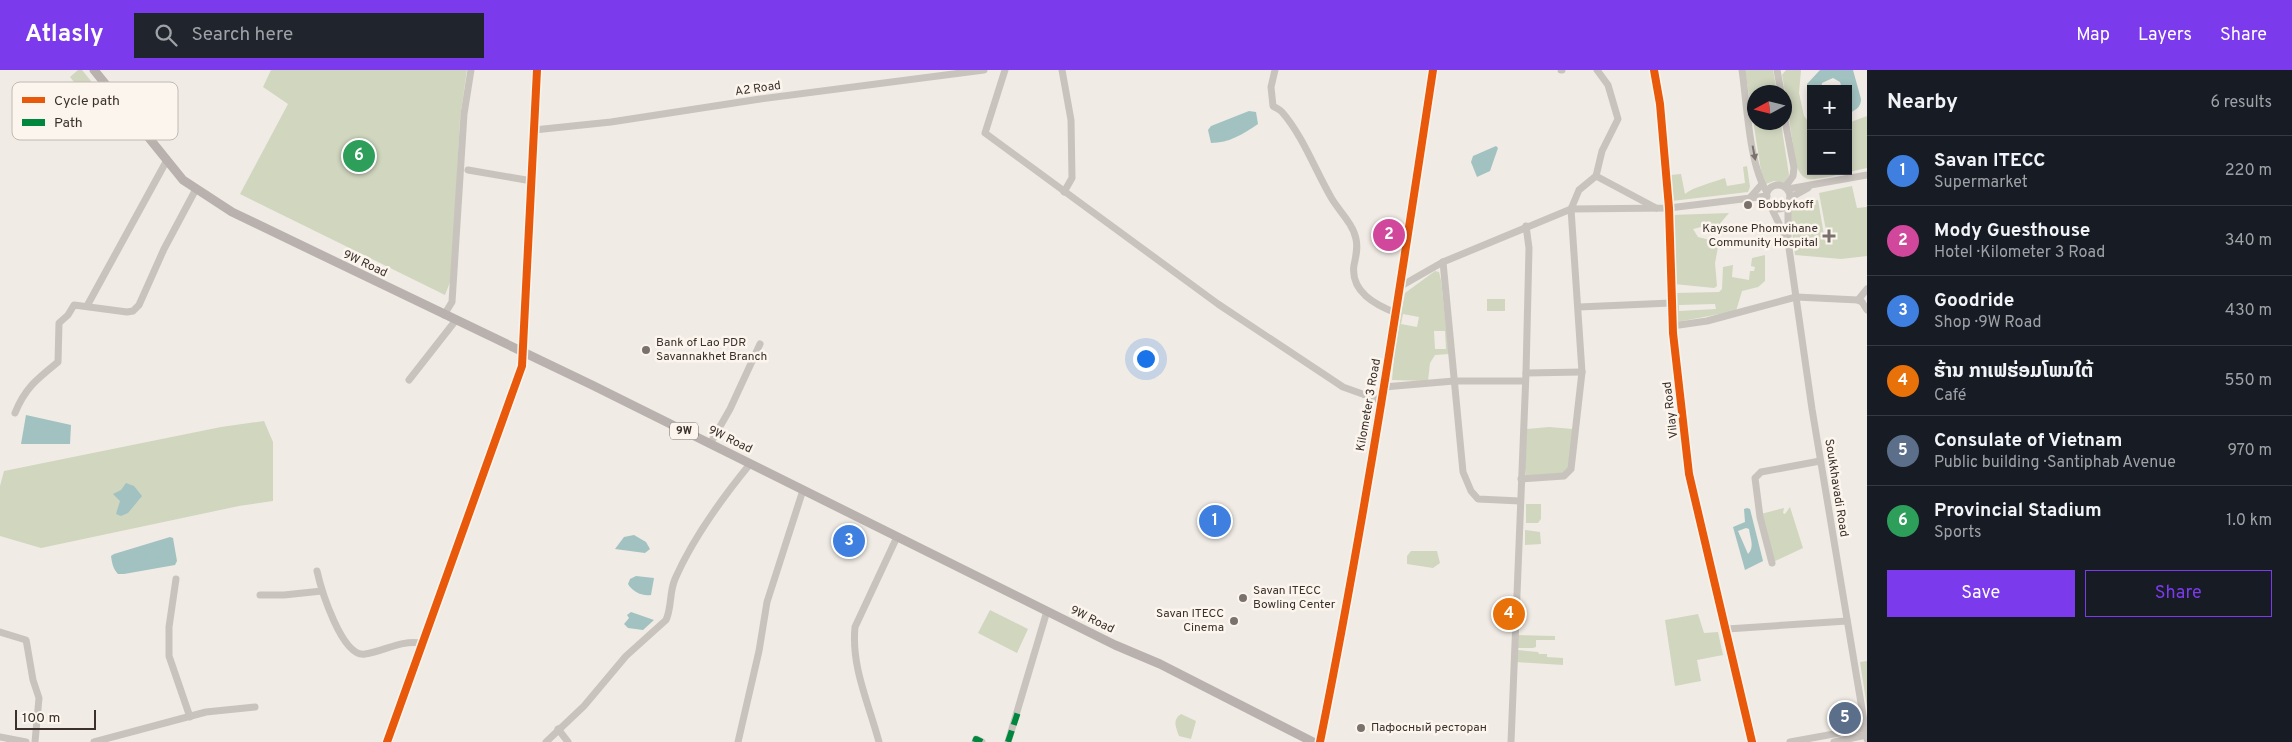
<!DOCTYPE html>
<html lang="en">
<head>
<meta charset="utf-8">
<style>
	body { margin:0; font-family:Overpass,"Noto Sans Lao",sans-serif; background:#20242c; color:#f1f3f6 }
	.controls { position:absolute; right:15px; top:15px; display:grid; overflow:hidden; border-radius:0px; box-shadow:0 2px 8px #0003 }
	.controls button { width:45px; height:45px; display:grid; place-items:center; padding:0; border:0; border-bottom:1px solid #363941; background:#171b24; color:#f1f3f6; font:25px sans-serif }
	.compass { position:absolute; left:1747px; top:15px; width:45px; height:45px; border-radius:50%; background:#171b24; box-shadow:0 2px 8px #0003; rotate:263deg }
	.scale { position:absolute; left:15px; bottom:12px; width:81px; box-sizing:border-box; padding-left:5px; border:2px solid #3b302b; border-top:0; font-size:14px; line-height:18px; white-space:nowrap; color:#3b302b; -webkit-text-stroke:4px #fbf5ee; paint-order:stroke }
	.you { position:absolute; left:1145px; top:288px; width:18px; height:18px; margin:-12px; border:4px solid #fff; border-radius:50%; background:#1a73e8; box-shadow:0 0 0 8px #1a73e833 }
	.badge { display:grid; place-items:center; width:32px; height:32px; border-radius:50%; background:#7c3aed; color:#fff; font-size:16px; font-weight:700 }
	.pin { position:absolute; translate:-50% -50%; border:2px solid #fff; box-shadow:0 1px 5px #0006 }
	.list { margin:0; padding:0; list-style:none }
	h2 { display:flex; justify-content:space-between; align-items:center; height:65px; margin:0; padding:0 20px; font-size:21px }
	h2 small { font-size:16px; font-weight:400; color:#9ea1a6 }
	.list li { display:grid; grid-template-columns:32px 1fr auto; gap:15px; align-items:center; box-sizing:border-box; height:70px; padding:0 20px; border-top:1px solid #363941 }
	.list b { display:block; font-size:19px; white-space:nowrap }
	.list p { margin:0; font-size:16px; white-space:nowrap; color:#9ea1a6 }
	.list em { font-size:16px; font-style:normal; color:#9ea1a6 }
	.actions { display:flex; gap:10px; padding:15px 20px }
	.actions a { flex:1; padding:11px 0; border:1px solid #7c3aed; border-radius:0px; text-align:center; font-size:18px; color:#7c3aed }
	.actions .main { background:#7c3aed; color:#fff }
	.icon { flex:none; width:28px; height:28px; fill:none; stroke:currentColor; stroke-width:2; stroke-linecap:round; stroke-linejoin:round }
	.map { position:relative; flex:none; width:1867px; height:672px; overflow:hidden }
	header { display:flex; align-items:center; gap:30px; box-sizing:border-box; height:70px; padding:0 25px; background:#7c3aed; color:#fff }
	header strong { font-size:24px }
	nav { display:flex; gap:28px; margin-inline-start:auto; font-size:18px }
	.search { width:350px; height:45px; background:#20242c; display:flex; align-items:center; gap:12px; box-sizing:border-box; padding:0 18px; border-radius:0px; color:#9ea1a6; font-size:19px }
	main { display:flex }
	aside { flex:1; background:#171b24 }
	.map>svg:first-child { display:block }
	.green { fill:#d1d6bf; fill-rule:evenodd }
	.water { fill:#a1c2c1; fill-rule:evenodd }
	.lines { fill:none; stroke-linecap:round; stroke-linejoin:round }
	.minor { stroke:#c9c3be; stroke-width:7 }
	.major { stroke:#b8b1ad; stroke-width:9 }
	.quiet { stroke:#00873e; stroke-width:6; stroke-dasharray:12 6; stroke-linecap:butt }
	.cycleway-casing { stroke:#fbf5ee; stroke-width:11 }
	.cycleway { stroke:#e8590c; stroke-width:8 }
	.oneway { fill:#7b726d }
	.poi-dot { fill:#7a716c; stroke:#fbf5ee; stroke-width:2 }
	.labels { text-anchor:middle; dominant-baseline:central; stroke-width:5; stroke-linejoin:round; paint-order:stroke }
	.shield { fill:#fbf5ee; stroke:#756b66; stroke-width:1 }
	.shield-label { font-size:11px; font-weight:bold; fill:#3b302b }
	.street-label { font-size:12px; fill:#3b302b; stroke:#fbf5ee }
	.poi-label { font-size:12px; fill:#3b302b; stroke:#fbf5ee; text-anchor:start }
	.key { fill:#fbf5ee; stroke:#c1bab4; stroke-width:1 }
	.key-label { font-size:14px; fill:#3b302b }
</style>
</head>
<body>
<header>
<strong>Atlasly</strong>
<div class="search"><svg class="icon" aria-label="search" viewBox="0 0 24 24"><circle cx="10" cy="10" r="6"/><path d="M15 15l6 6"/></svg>Search here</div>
<nav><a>Map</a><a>Layers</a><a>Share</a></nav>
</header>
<main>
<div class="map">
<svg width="1867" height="672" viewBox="0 0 1867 672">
	<rect width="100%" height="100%" fill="#f0ebe5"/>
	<!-- green -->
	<g class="green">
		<path d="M78,0H82L103,26L100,28L102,31L95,38L70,7Z"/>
		<path d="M271,0H467L460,48L452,207L445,225L240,124L288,34L263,17Z"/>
		<path d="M1745,0H1773L1777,22H1754V52L1781,53L1789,105L1784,113L1774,111L1766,114L1762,107Z"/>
		<path d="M1786,0H1801L1799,23L1804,46L1811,55V101H1848V53L1867,46V98C1855,100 1819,111 1808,109C1801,107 1798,100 1796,94L1783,10L1782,5Z"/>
		<path d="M1747,96L1750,117L1748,122L1672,131L1671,105L1681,104L1685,124C1693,117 1714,112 1725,108L1727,116L1745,113L1743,97Z"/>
		<path d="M1852,116L1857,138L1867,137V186L1841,189L1795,185L1790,145L1794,134L1818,130L1825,171H1828L1819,123Z"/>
		<path d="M1729,143L1710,165L1702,162L1701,157L1693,159L1698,167L1710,170L1718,177L1715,193L1717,216L1714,218L1674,214L1671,145Z"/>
		<path d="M1765,185V211L1758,217L1742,221L1736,241L1677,252L1675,223L1719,222L1722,219L1723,197L1733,195L1732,207L1749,210L1750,201H1754L1755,197L1751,196L1752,188ZM1715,234L1716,239L1679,241V235Z"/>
		<path d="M1435,201L1439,202L1441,210L1449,284L1435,285L1430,293L1428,311L1392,310L1395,278L1405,223ZM1403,244L1419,247L1417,257L1401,254ZM1434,261H1445L1446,279H1435Z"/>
		<rect x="1487" y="229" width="18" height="12"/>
		<path d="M264,351L273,372V431L239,436L41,478L0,466V416L4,401L221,357Z"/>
		<path d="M1549,357L1573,359L1569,398L1566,403L1526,406L1524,392L1527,359Z"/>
		<path d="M1526,434H1541V449L1538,453H1526Z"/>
		<path d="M1790,437L1803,478L1773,492L1761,444L1784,438L1783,443L1785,444Z"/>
		<path d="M1525,460L1540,462L1541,474L1525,475Z"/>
		<path d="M1411,481H1437L1440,493L1433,498L1407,494V486Z"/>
		<path d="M990,540L1028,559L1017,583L978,563Z"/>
		<path d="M1698,544L1704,563L1718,562L1723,585L1697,590L1701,611L1675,616L1665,550Z"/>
		<path d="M1518,565L1555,566V570H1536V577L1533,578H1518Z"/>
		<path d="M1517,580L1538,582L1539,584H1547V587L1563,588V595L1516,592Z"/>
		<path d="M1867,591V637L1860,592Z"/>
		<path d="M1181,644L1196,651L1191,669L1179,666C1176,657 1172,650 1181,644Z"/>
	</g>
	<!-- water -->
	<g class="water">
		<path d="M1820,0H1853L1861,29C1861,38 1855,40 1848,44V19H1842L1840,12L1833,8L1822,13L1821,19H1811V42L1807,14Z"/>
		<path d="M1249,41L1256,42L1258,54C1243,64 1229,73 1211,73L1208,60L1211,56Z"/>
		<path d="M1496,76L1498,78L1490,101L1477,107L1471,92L1473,86Z"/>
		<path d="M26,345L71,355L70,374H21Z"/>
		<path d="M126,413L134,416L142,426L128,443L121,446L116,444L120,431L113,424L121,420Z"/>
		<path d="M1747,438L1750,439L1763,491L1745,500L1733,457L1745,452L1744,439ZM1746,458L1749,459C1750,468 1755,477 1748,484L1738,461Z"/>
		<path d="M634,465L646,472L650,479L645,483L615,479L624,467Z"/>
		<path d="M170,467L173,468L177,491L175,495L124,504H118C113,499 112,493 111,486L114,484Z"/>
		<path d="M636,506L654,508L651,525C642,527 631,520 628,514L630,509Z"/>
		<path d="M631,542L654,550L643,560L628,558L624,554L629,548L627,545Z"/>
	</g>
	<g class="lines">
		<!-- minor -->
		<g class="minor">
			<path d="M1005,0L985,63L1218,234L1343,317L1382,331"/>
			<path d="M1062,0L1071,50L1072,108L1064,122"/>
			<path d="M1275,0L1271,17L1273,36C1276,38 1280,39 1282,42C1303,66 1316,102 1332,129C1340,142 1353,154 1356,169C1358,178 1356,186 1354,195C1350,222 1376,235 1396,243"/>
			<path d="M1561,0H1562"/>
			<path d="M1654,0L1660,34L1669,138L1673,263L1689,404L1752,672"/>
			<path d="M1742,0C1747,33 1749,95 1767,122"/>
			<path d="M1777,0L1781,22"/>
			<path d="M1784,45L1794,98L1793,106L1785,117"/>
			<path d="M534,60L611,52L760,29L984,0"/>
			<path d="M468,100L532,111"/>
			<path d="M1596,106L1602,81L1618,49L1608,15L1597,0"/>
			<circle cx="1778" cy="127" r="12"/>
			<path d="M1788,119L1867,105"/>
			<path d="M1790,128L1808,118"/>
			<path d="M1748,130L1762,114"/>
			<path d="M1788,134V171L1812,339L1867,669"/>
			<path d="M1770,135L1786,168"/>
			<path d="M1443,192L1463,402L1471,421L1478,429L1520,431"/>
			<path d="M1401,216L1443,192L1571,139L1669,138L1767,126"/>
			<path d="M1858,230L1867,219"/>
			<path d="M87,236L167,90"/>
			<path d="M1579,237L1671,233"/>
			<path d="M444,245L452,232L464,44L471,0"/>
			<path d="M1672,256L1707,251L1796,227L1858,230L1862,232L1867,240"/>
			<path d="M1526,303L1582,302"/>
			<path d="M409,310L456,250"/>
			<path d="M1384,317L1454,311H1525"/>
			<path d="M15,343C25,318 37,309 58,292L59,253L68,245L74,235L127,242L133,241L139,235L164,179L196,119"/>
			<path d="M710,374L730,339L760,274"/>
			<path d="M1521,409L1564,406L1571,399L1582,302L1571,139L1579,120L1596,106L1656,138"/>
			<path d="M1772,493L1760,447L1755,408L1761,402L1820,391"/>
			<path d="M317,501C321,519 342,588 365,584C385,581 400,570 421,573"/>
			<path d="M176,509L169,557V586L190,647"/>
			<path d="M260,525H284L322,521"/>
			<path d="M1727,559L1847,551"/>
			<path d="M0,562L26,570L27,575L33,610L39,628L35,672"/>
			<path d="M558,659L568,672"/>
			<path d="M0,667L26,672"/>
			<path d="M94,672L206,642L255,637"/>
			<path d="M387,672L522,296L537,0"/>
			<path d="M546,672L584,636L626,586L666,550C672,537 669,523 675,509C692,470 723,427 750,394"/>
			<path d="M738,672L759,581L767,532L803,420"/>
			<path d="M879,672C869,634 851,597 855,557L897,467"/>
			<path d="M975,672L976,669L982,672"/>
			<path d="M1008,672L1047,541"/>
			<path d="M1320,672C1365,449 1399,225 1433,0"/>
			<path d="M1511,672L1526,303L1529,178L1526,156"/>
			<path d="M1790,672L1867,658"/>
			<path d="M1834,672L1867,665"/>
		</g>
		<!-- major -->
		<path class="major" d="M94,0L183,110L232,142L592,315L1115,575L1160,594L1313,672"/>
		<!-- quiet -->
		<g class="quiet">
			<path d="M975,672L976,669L982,672"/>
			<path d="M1008,672L1018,642"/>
		</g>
		<defs>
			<g id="cycleway">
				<path d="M1654,0L1660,34L1669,138L1673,263L1689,404L1752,672"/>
				<path d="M387,672L522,296L537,0"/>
				<path d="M1320,672C1365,449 1399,225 1433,0"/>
			</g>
		</defs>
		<!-- cycleway casing -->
		<use href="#cycleway" class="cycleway-casing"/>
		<!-- cycleway -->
		<use href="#cycleway" class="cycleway"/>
	</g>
	<!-- one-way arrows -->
	<defs><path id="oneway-solid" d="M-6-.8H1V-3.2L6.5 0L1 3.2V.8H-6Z" transform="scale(1.25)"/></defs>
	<use class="oneway" href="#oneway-solid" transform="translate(1754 83) rotate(79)"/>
	<!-- markers -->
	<g class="poi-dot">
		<circle cx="1748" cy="135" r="5"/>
		<path d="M1826.5 158.5h5v5h5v5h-5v5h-5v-5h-5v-5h5z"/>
		<circle cx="646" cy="280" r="5"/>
		<circle cx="1243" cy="528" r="5"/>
		<circle cx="1234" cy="551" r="5"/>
		<circle cx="1361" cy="658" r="5"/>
	</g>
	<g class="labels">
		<!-- shield labels -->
		<rect class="shield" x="670" y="352.5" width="28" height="17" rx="4"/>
		<g class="shield-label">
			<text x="684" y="361">9W</text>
		</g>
		<!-- street labels -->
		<g class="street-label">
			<text transform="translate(758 19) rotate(-8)">A2 Road</text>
			<text transform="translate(365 194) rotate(25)">9W Road</text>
			<text transform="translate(1369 335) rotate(-80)">Kilometer 3 Road</text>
			<text transform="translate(1671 340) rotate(-97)">Vilay Road</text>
			<text transform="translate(730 370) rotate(26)">9W Road</text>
			<text transform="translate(1836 418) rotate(81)">Soukkhavadi Road</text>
			<text transform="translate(1092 550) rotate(26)">9W Road</text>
		</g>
		<!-- poi labels -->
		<g class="poi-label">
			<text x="1758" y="135">Bobbykoff</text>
			<text x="1818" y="159" text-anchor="end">Kaysone Phomvihane<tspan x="1818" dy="14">Community Hospital</tspan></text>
			<text x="656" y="273">Bank of Lao PDR<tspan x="656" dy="14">Savannakhet Branch</tspan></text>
			<text x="1253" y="521">Savan ITECC<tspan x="1253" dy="14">Bowling Center</tspan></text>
			<text x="1224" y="544" text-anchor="end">Savan ITECC<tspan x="1224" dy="14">Cinema</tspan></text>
			<text x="1371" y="658">Пафосный ресторан</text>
		</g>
	</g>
	<!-- legend -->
	<rect x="12" y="12" width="166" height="58" rx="8" class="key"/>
	<rect x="22" y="27" width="23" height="6" fill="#e8590c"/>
	<rect x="22" y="49" width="23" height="7" fill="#00873e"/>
	<g class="key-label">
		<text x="54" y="35">Cycle path</text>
		<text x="54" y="57">Path</text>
	</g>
</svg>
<div class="controls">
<button>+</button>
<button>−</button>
</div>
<svg class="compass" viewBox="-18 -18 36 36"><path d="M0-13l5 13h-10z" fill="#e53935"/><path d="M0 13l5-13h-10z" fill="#9ea1a6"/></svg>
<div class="scale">100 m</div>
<div class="you"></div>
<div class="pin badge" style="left:1215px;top:451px;background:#3f7fe0">1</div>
<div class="pin badge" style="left:1389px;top:165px;background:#d1479c">2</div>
<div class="pin badge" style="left:849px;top:471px;background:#3f7fe0">3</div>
<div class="pin badge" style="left:1509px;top:544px;background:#e8710a">4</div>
<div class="pin badge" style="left:1845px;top:648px;background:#5c6f8a">5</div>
<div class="pin badge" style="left:359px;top:86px;background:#2e9e5b">6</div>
</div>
<aside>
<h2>Nearby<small>6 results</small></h2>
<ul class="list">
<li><span class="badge" style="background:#3f7fe0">1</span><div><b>Savan ITECC</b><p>Supermarket</p></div><em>220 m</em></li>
<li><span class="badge" style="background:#d1479c">2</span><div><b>Mody Guesthouse</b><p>Hotel · Kilometer 3 Road</p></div><em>340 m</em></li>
<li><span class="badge" style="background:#3f7fe0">3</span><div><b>Goodride</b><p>Shop · 9W Road</p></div><em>430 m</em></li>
<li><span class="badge" style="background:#e8710a">4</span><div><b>ຮ້ານ ກາເຟຮ່ອມໂພນໃຕ້</b><p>Café</p></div><em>550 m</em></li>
<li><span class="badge" style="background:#5c6f8a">5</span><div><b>Consulate of Vietnam</b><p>Public building · Santiphab Avenue</p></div><em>970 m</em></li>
<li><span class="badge" style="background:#2e9e5b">6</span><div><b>Provincial Stadium</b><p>Sports</p></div><em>1.0 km</em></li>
</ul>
<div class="actions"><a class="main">Save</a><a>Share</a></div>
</aside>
</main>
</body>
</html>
